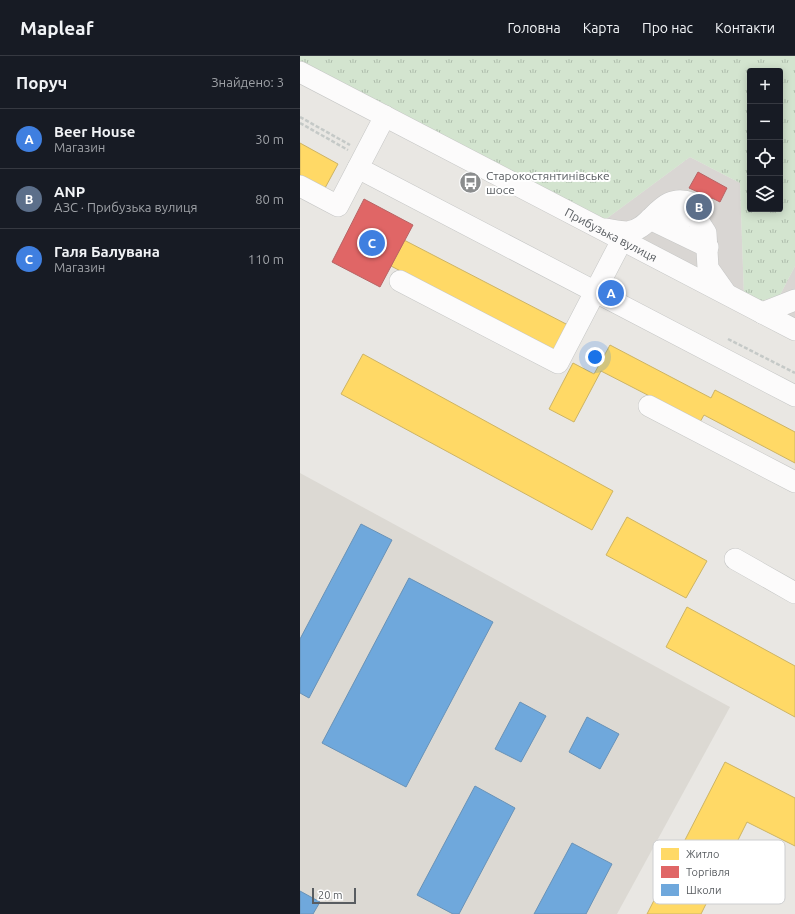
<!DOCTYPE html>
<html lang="uk">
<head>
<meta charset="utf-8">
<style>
	body { margin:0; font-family:Ubuntu,sans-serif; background:#20242c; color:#f1f3f6 }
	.controls { position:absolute; right:12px; top:12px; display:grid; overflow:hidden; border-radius:4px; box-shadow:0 2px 10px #0003 }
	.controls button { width:36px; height:36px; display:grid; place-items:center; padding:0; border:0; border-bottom:1px solid #363941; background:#171b24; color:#f1f3f6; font:20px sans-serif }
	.scale { position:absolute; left:12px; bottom:10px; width:44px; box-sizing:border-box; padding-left:4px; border:2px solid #595d61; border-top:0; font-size:11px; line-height:14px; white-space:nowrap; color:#595d61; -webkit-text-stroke:3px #fff; paint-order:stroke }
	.you { position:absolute; left:295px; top:301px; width:14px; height:14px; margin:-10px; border:3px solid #fff; border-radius:50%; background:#1a73e8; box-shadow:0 0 0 6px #1a73e833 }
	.badge { display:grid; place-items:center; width:26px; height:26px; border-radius:50%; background:#d93025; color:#fff; font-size:13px; font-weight:700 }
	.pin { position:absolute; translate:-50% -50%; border:2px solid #fff; box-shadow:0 1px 4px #0006 }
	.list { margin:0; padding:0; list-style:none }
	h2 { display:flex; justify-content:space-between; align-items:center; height:52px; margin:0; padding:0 16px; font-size:17px }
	h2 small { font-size:13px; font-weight:400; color:#9ea1a6 }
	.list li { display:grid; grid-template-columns:26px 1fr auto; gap:12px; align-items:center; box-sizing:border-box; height:60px; padding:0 16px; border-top:1px solid #363941 }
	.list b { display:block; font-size:15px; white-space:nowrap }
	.list p { margin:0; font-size:13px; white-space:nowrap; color:#9ea1a6 }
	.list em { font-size:13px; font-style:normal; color:#9ea1a6 }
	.icon { flex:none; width:22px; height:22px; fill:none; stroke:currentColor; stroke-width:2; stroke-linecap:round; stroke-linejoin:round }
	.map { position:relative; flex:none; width:495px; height:858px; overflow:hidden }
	header { display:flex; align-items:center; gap:24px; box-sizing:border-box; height:56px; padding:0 20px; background:#171b24; border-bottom:1px solid #363941 }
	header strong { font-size:19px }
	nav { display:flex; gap:22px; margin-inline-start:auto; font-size:14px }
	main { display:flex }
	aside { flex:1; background:#171b24 }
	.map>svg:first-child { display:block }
	.industrial { fill:#d9d6d3 }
	.education { fill:#dcd9d3 }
	.grass { fill:url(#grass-tufts); fill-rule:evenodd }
	.homes { fill:#ffd966; stroke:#cdb464 }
	.shops { fill:#e06666; stroke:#b86364 }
	.schools { fill:#6fa8dc; stroke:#6892b7 }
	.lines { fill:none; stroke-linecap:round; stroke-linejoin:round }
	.minor-tunnel { stroke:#c5c4c2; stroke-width:21; stroke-dasharray:21 10; stroke-linecap:butt }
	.minor-casing { stroke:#c5c6c5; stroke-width:22 }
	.path { stroke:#c5c9c7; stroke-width:2.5; stroke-dasharray:4 2; stroke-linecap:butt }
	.minor { stroke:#fcfbfb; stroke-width:21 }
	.labels { text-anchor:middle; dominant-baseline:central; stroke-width:4; stroke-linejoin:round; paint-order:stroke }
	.poi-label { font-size:12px; fill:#595d61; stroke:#fff; text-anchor:start }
	.street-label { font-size:12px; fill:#595d61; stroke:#fff }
	.key { fill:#fff; stroke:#cdced0; stroke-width:1 }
	.key-label { font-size:11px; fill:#595d61 }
</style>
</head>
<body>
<header>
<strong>Mapleaf</strong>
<nav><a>Головна</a><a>Карта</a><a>Про нас</a><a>Контакти</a></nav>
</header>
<main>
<aside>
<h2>Поруч<small>Знайдено: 3</small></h2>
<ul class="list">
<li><span class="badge" style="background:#3f7fe0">A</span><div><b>Beer House</b><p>Магазин</p></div><em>30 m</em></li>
<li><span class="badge" style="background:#5c6f8a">B</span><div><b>ANP</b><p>АЗС · Прибузька вулиця</p></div><em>80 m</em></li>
<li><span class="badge" style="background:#3f7fe0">C</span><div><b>Галя Балувана</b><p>Магазин</p></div><em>110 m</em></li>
</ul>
</aside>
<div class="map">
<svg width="495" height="858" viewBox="0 0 495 858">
	<defs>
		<pattern id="grass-tufts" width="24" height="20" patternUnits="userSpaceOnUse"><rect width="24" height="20" fill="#d3e4cf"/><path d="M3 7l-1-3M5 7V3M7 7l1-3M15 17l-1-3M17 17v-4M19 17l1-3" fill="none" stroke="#aebcab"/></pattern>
	</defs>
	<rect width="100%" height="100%" fill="#e9e7e3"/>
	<!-- industrial -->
	<g class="industrial">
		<path d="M390,101L440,127L444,240L302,166Z"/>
		<path d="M495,210V266L458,246L480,239Z"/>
	</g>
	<!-- education -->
	<path class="education" d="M0,417L430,651L317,858H0Z"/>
	<!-- grass -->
	<path class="grass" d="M0,0H495V210L480,239L458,246L444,240L440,127L390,101L302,166L0,8ZM450,15H480V153H450Z"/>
	<!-- homes -->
	<g class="homes">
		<path d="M0,87L38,108L25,132L0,119Z"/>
		<path d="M104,184L268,269L254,295L91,210Z"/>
		<path d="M310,289L411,342L415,334L495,376V407L404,359L400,366L301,315L274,366L249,353L273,307L294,318Z"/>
		<path d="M63,298L313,435L292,474L41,338Z"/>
		<path d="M327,461L407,505L386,542L306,499Z"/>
		<path d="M387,551L495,610V661L366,591Z"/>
		<path d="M425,706L495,742V790L447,766L401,858H347Z"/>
	</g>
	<!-- shops -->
	<g class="shops">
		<path d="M398,116L427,132L420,146L412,142L393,179L379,172L398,136L389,132Z"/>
		<path d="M64,143L113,169L80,231L32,206Z"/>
	</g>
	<!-- schools -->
	<g class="schools">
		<path d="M61,468L92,484L9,642L0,637V583Z"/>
		<path d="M109,522L193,566L106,731L22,687Z"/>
		<path d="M220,646L246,660L221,706L195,693Z"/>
		<path d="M287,661L319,678L300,713L269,696Z"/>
		<path d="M175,730L215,752L159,858H153L117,839Z"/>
		<path d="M272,787L312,808L286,858H234Z"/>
		<path d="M0,835L20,846L13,858H0Z"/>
	</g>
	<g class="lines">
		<!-- minor-tunnel -->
		<path class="minor-tunnel" d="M392,147L406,154"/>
		<defs>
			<g id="minor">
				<path id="s1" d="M0,16L495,274"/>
				<path d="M58,112L495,340"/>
				<path d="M0,130L38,150L85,60"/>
				<path d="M352,162L374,159L385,161"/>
				<path d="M350,163L408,191"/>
				<path d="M399,166L406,177L408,212L425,236"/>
				<path d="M305,173C312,174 320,176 327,176C353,174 359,135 392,147"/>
				<path d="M100,225L258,307L322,184"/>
				<path d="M462,257L495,244"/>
				<path d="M349,350L495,426"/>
				<path d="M435,503L495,537"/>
			</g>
		</defs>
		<!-- minor casing -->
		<use href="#minor" class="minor-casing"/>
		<!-- path -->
		<g class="path">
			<path d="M0,61L50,89"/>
			<path d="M0,67L48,94"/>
			<path d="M428,283L495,317"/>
		</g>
		<!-- minor -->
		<use href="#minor" class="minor"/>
	</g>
	<!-- icons -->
	<defs>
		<symbol id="bus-disc" viewBox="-11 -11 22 22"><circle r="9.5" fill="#8b8d8e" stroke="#fff"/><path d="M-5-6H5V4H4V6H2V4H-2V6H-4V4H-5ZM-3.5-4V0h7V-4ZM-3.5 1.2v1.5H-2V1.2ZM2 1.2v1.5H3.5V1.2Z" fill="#fff"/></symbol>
	</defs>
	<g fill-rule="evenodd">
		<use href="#bus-disc" x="158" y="114" width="25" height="25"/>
	</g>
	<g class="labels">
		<!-- poi labels -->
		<g class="poi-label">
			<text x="186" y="119">Старокостянтинівське<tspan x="186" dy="14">шосе</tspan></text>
		</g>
		<!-- street labels -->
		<g class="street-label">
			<text stroke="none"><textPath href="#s1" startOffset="351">Прибузька вулиця</textPath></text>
		</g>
	</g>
	<!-- legend -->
	<rect x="353" y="784" width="132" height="64" rx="6" class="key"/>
	<rect x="361" y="792" width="18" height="12" fill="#ffd966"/>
	<rect x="361" y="810" width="18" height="12" fill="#e06666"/>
	<rect x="361" y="828" width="18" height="12" fill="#6fa8dc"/>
	<g class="key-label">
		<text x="386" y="802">Житло</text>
		<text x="386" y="820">Торгівля</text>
		<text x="386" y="838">Школи</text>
	</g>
</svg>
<div class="controls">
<button>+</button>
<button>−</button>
<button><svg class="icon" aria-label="locate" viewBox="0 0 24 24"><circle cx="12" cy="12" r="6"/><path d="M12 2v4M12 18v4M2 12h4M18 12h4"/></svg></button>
<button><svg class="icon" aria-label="layers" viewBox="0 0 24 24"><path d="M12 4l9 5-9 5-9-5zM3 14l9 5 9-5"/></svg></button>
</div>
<div class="scale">20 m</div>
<div class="you"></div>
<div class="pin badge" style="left:311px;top:237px;background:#3f7fe0">A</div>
<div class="pin badge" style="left:399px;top:151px;background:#5c6f8a">B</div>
<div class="pin badge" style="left:72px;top:187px;background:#3f7fe0">C</div>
</div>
</main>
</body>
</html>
